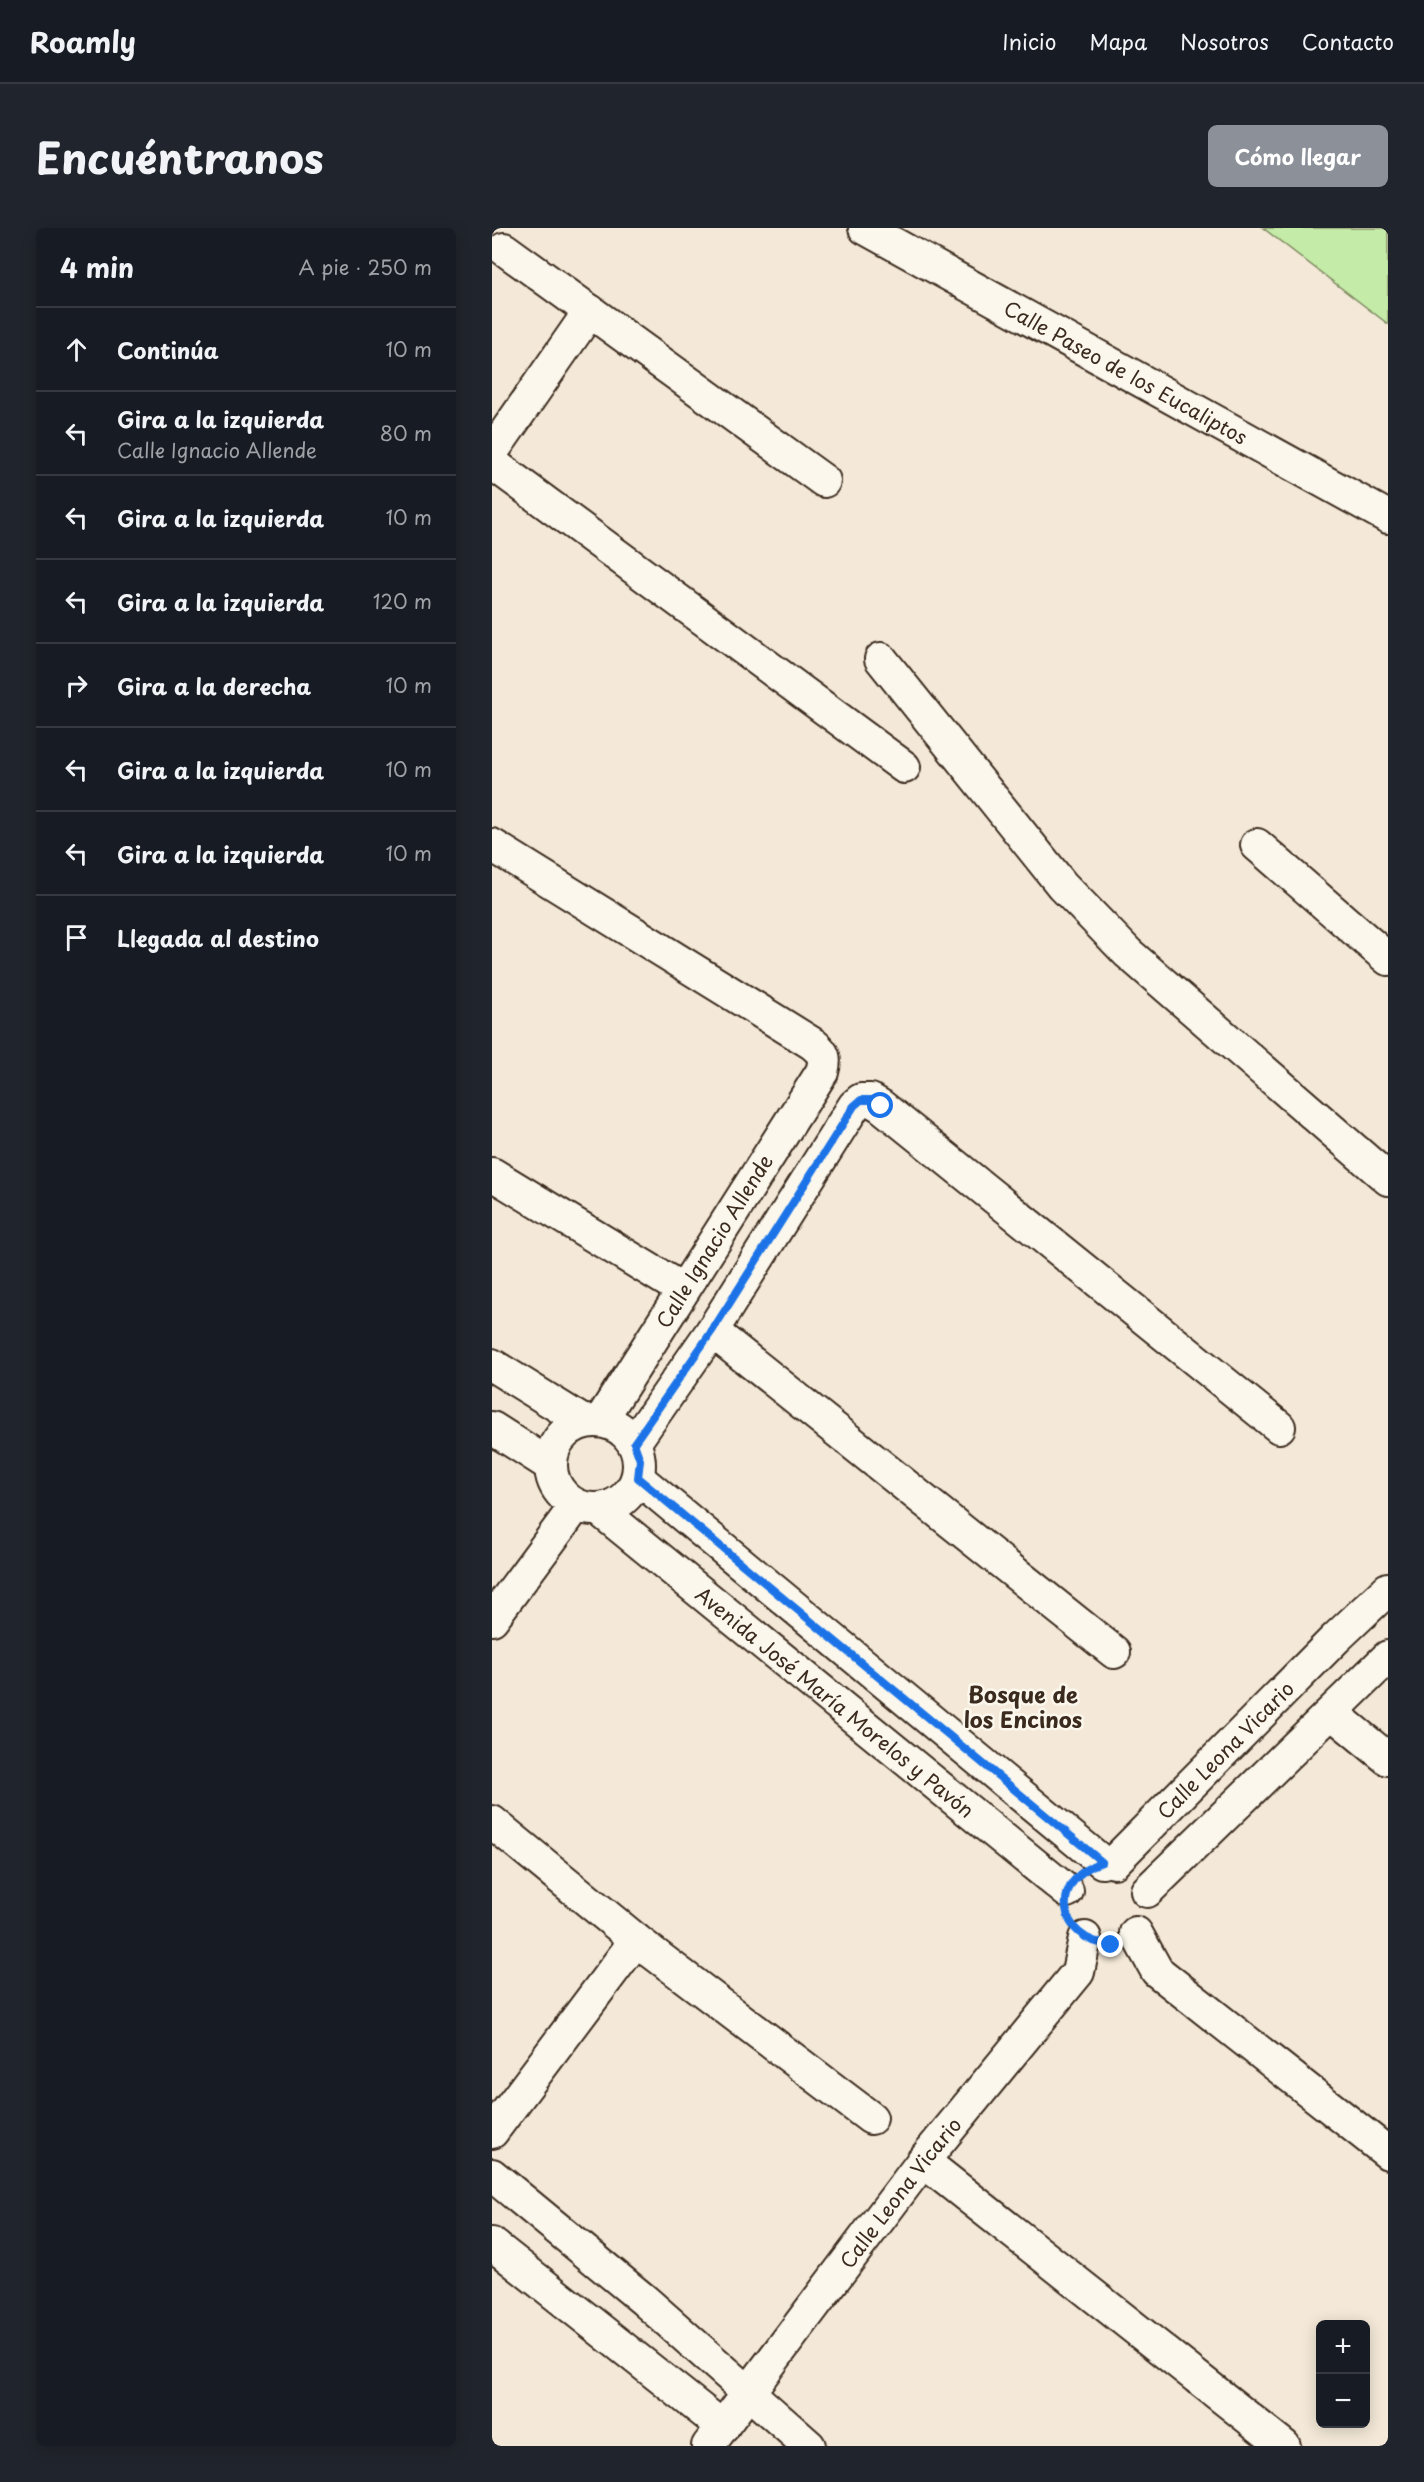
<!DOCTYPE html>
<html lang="es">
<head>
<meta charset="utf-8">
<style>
	body { margin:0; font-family:"Playpen Sans",sans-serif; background:#20242c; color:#f1f3f6 }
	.controls { position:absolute; right:18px; bottom:18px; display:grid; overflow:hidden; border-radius:9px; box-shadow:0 3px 15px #0003 }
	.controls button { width:54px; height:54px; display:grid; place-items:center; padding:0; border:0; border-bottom:2px solid #363941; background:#171b24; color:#f1f3f6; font:30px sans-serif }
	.stop { position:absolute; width:18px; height:18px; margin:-14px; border:4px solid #1a73e8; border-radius:50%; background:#fff }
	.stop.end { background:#1a73e8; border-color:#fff; box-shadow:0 2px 6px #0008 }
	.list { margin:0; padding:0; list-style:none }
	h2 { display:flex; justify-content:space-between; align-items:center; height:78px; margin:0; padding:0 24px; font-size:26px }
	h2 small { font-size:20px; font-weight:400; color:#9ea1a6 }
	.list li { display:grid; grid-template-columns:39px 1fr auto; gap:18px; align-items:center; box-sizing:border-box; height:84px; padding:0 24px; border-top:2px solid #363941 }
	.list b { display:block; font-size:22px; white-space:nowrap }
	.list p { margin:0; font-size:20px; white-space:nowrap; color:#9ea1a6 }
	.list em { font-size:20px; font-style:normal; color:#9ea1a6 }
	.icon { flex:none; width:33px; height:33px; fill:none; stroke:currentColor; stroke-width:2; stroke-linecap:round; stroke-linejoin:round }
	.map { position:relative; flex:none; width:896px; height:2218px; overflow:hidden; border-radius:9px }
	header { display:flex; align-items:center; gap:36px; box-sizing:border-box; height:84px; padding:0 30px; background:#171b24; border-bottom:2px solid #363941 }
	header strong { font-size:28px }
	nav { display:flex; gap:33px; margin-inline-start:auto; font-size:21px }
	.intro { display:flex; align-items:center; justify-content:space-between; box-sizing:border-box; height:144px; padding:0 36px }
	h1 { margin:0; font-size:42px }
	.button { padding:15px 27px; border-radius:9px; background:#8c9099; color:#fff; font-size:21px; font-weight:700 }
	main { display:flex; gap:36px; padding:0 36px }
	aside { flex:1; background:#171b24; border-radius:9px; box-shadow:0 3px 15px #0003 }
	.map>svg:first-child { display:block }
	.green { fill:#c4eca8; stroke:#808b63; stroke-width:1.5 }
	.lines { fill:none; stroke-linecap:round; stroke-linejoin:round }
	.minor-casing { stroke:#3b2a1e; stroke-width:36 }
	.minor { stroke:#fbf7ec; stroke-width:32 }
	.route { stroke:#1a73e8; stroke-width:8 }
	.labels { text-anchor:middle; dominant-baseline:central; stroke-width:5; stroke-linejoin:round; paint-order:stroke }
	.street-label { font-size:20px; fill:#3b2a1e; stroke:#fbf7ec }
	.quarter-label { font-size:22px; font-weight:bold; fill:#3b2a1e; stroke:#fbf7ec }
</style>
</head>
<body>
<header>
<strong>Roamly</strong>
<nav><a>Inicio</a><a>Mapa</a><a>Nosotros</a><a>Contacto</a></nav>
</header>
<div class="intro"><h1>Encuéntranos</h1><a class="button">Cómo llegar</a></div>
<main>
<aside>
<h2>4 min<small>A pie · 250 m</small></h2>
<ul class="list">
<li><svg class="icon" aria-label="ahead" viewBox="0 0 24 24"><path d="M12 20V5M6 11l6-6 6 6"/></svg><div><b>Continúa</b></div><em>10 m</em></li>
<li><svg class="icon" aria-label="left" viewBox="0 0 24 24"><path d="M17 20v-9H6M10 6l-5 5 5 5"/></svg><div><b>Gira a la izquierda</b><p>Calle Ignacio Allende</p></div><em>80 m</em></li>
<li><svg class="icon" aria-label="left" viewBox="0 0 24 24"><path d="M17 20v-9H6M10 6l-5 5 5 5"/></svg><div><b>Gira a la izquierda</b></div><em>10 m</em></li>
<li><svg class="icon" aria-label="left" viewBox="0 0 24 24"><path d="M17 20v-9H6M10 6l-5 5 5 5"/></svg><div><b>Gira a la izquierda</b></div><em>120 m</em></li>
<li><svg class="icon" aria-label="right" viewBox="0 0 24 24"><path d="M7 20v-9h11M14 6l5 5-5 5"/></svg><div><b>Gira a la derecha</b></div><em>10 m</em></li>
<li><svg class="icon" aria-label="left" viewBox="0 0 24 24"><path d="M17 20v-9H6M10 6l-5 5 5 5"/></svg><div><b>Gira a la izquierda</b></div><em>10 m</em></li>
<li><svg class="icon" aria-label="left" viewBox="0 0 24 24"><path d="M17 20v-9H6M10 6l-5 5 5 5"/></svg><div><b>Gira a la izquierda</b></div><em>10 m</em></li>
<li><svg class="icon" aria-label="arrive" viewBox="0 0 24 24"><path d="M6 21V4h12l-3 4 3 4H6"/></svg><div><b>Llegada al destino</b></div></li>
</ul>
</aside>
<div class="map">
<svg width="896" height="2218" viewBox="0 0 896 2218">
	<rect width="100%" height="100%" fill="#f4e9d8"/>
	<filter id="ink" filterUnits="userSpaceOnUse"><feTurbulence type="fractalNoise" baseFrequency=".0167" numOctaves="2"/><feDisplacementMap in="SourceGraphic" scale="12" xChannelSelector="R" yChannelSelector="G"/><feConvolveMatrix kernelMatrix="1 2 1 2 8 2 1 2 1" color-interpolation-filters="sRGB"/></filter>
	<g filter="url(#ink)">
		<!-- green -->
		<path class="green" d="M771,0H896V96Z"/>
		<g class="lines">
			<defs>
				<g id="minor">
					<path id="s1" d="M373,0L896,289"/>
					<path d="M12,21L332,253"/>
					<path d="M0,224L98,83"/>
					<path d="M0,235L412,539"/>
					<path d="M389,431L570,657L636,725L896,951"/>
					<path d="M0,617L321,816C332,825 334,830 330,844L109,1192"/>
					<path d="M765,617L896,731"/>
					<path d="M0,946L191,1062"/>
					<path d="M220,1103L622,1424"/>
					<path d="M0,1137L92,1194"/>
					<circle cx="103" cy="1237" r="44"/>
					<path d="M0,1200L58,1237"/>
					<path d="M142,1215L220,1103L362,878L369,872H379L389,878L787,1199"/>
					<path d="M146,1250L610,1634"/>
					<path id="s2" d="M109,1283L575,1663"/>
					<path d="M0,1391L83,1279"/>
					<path d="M840,1485L896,1531"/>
					<path d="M0,1594L144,1712L379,1890"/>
					<path id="s3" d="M622,1634L844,1410L896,1361"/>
					<path d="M655,1663L896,1429"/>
					<path d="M644,1705L665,1743L896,1925"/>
					<path d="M0,1904L144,1712"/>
					<path d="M431,1933L792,2218"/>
					<path d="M0,1947L152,2072L317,2218"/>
					<path d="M0,2016L231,2199"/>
					<path id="s4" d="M216,2218L431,1933L586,1744L593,1710"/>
				</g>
			</defs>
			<!-- minor casing -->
			<use href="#minor" class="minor-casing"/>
			<!-- minor -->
			<use href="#minor" class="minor"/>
		</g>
	</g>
	<g class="lines" filter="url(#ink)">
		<!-- route -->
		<path class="route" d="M389,878L379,872H369L362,878L220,1103L142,1215L148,1232L146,1250L610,1634C557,1651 564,1712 619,1717"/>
	</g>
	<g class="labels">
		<!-- street labels -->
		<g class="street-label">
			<text stroke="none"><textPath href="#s1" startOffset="298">Calle Paseo de los Eucaliptos</textPath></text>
			<text transform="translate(222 1013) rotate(-58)">Calle Ignacio Allende</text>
			<text stroke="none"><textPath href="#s2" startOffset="302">Avenida José María Morelos y Pavón</textPath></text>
			<text stroke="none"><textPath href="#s3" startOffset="158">Calle Leona Vicario</textPath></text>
			<text stroke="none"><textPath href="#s4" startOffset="318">Calle Leona Vicario</textPath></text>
		</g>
		<!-- quarter labels -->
		<g class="quarter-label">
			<text x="531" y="1465">Bosque de<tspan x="531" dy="25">los Encinos</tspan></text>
		</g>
	</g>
</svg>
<div class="controls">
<button>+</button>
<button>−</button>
</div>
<div class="stop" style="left:389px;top:878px"></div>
<div class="stop end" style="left:619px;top:1717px"></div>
</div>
</main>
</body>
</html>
